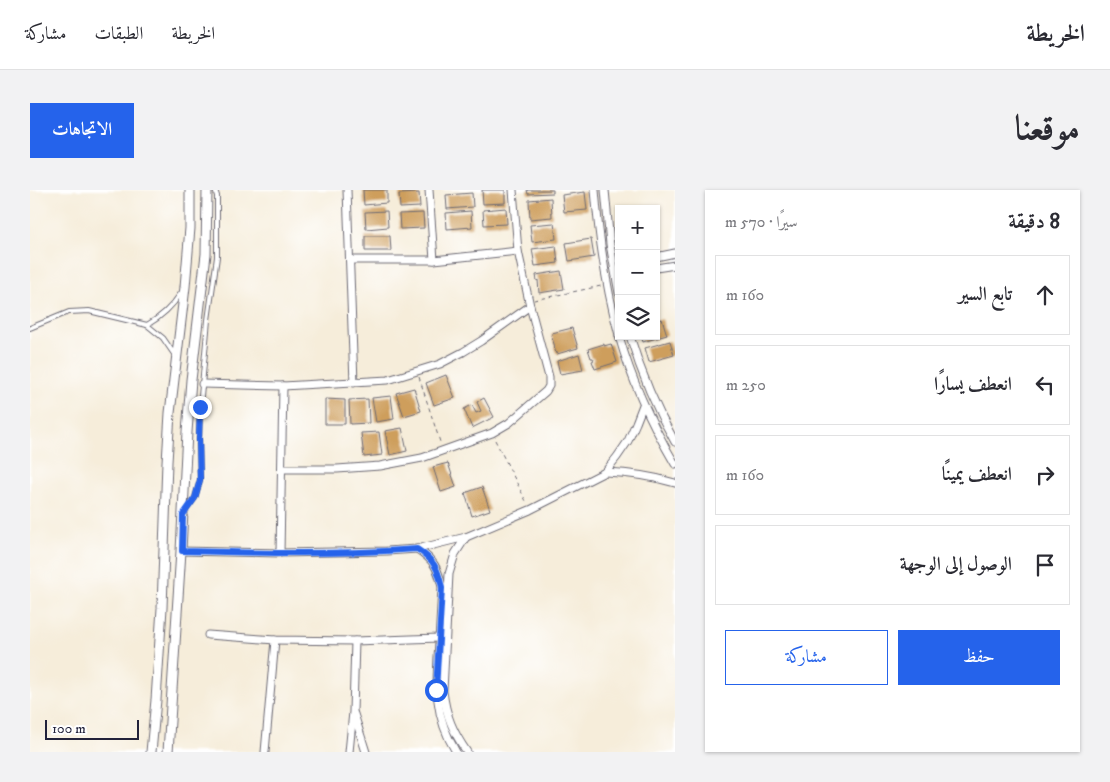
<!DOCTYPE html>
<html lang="ar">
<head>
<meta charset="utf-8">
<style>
	body { margin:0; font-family:"IM FELL DW Pica",Amiri,serif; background:#f2f2f3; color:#2b2b33; direction:rtl }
	.controls { position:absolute; right:15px; top:15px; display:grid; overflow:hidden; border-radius:0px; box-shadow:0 1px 4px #0004 }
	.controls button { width:45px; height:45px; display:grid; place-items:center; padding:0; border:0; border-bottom:1px solid #e1e1e2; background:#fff; color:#2b2b33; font:25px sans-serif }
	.scale { position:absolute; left:15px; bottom:12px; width:94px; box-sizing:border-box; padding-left:5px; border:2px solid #22223b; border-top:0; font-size:14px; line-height:18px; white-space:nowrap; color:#22223b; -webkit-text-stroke:4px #fff; paint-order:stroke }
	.stop { position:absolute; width:15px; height:15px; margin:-11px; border:4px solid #2563eb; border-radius:50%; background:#fff }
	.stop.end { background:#2563eb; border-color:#fff; box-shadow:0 1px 5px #0008 }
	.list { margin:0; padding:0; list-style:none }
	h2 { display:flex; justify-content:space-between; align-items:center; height:65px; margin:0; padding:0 20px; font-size:21px }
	h2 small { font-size:16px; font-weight:400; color:#7c7c81 }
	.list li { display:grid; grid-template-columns:32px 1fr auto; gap:15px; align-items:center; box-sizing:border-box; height:80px; margin:0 10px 10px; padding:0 10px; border:1px solid #e1e1e2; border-radius:0px }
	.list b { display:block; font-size:19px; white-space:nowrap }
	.list em { font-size:16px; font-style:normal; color:#7c7c81 }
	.actions { display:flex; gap:10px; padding:15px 20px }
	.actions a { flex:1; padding:11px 0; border:1px solid #2563eb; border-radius:0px; text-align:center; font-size:18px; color:#2563eb }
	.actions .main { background:#2563eb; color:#fff }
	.icon { flex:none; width:28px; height:28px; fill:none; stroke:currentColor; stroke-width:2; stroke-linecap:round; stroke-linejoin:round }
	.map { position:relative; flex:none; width:645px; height:562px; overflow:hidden; direction:ltr; border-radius:0px }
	header { display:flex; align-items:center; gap:30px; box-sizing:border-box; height:70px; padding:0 25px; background:#fff; border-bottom:1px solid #e1e1e2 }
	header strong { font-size:24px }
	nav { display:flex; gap:28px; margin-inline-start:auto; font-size:18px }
	.intro { display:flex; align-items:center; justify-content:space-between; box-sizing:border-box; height:120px; padding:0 30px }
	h1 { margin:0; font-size:35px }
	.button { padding:12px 22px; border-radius:0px; background:#2563eb; color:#fff; font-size:18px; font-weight:700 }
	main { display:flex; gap:30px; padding:0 30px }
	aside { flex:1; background:#fff; border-radius:0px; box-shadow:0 1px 4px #0004 }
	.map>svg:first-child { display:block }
	.building { fill:#ce9e5b }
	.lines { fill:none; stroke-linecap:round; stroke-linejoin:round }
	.service-casing { stroke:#6c6973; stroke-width:6 }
	.minor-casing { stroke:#6c6973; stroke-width:9 }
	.tertiary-casing { stroke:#6c6973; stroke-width:11 }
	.path { stroke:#6c6973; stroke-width:1; stroke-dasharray:4 4; stroke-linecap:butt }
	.service { stroke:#fff; stroke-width:4 }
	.minor { stroke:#fff; stroke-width:7 }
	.tertiary { stroke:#fff; stroke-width:9 }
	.route { stroke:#2563eb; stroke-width:6 }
</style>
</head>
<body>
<header>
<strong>الخريطة</strong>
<nav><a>الخريطة</a><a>الطبقات</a><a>مشاركة</a></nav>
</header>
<div class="intro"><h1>موقعنا</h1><a class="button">الاتجاهات</a></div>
<main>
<aside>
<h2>8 دقيقة<small>سيرًا · 570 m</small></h2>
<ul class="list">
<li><svg class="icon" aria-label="ahead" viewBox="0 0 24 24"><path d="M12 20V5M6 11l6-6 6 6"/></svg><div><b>تابع السير</b></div><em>160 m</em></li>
<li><svg class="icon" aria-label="left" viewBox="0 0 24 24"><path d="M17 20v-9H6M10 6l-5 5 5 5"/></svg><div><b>انعطف يسارًا</b></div><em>250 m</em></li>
<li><svg class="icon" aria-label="right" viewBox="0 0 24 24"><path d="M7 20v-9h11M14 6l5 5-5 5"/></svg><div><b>انعطف يمينًا</b></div><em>160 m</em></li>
<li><svg class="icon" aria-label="arrive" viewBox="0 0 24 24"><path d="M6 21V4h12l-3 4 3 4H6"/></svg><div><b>الوصول إلى الوجهة</b></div></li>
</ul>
<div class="actions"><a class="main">حفظ</a><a>مشاركة</a></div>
</aside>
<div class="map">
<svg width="645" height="562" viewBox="0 0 645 562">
	<rect width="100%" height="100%" fill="#fff"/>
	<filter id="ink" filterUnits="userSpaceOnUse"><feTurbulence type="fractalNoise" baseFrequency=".02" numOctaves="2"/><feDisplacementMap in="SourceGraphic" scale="10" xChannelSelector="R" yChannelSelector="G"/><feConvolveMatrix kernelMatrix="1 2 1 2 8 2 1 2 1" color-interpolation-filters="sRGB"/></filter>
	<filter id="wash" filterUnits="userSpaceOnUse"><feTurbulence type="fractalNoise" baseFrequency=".0096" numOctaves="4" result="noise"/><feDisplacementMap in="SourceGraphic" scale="20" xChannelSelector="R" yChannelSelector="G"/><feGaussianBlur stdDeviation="1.12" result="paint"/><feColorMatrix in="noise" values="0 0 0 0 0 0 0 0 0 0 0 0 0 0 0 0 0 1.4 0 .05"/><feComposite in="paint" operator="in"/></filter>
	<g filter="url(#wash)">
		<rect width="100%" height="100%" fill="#f6edda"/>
		<g id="blocks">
			<!-- building -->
			<g class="building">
				<path d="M333,0H357V13L334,15Z"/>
				<path d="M452,0H475V13L453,14Z"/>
				<path d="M497,0H523V3L498,4Z"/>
				<path d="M555,2L557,20L534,22L532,5Z"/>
				<path d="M389,3L390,17L370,18L369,4Z"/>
				<path d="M442,3L443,17L417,19L416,5Z"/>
				<path d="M521,8L522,27L500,29L499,10Z"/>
				<path d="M476,18L477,34L454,35L453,20Z"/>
				<path d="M357,21L358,37L336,39L335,22Z"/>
				<path d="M441,21L442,37L417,39L416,23Z"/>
				<path d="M393,23L394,38L370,39L369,24Z"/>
				<path d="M524,33L526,49L502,52L500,35Z"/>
				<path d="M335,46H360L361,61H335Z"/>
				<path d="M561,49L564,67L539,71L536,53Z"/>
				<path d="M526,56L528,73L505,76L502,59Z"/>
				<path d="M531,81L534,99L509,103L508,90L507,91L506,85Z"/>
				<path d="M632,129L637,145L613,152L611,146H626V131Z"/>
				<path d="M542,138L548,158L527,164V162L526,163L524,157H525L521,145H522V143Z"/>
				<path d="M640,151L644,165L619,172L615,158Z"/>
				<path d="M574,154V156L581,154L587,172L565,179L562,171L564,170L563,168H561L558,159Z"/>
				<path d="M549,164L553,180L530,184L527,171Z"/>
				<path d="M416,185L425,208L404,215L396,193Z"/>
				<path d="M384,198L391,221L374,226L366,203Z"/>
				<path d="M361,206L364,229L346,232L342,208Z"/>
				<path d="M454,208L464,227L442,238L434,219L442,215L446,223L451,221L447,212Z"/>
				<path d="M295,209L315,210V234H295Z"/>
				<path d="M338,209L339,233L320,234L319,210Z"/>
				<path d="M372,238L377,261L360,265L355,241Z"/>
				<path d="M349,242L352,265L334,267L331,243Z"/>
				<path d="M418,273L426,297L411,302L403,277Z"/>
				<path d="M452,297L460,320L442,326L435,303Z"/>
			</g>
		</g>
	</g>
	<g filter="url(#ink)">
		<use href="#blocks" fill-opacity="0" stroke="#6c6973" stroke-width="1"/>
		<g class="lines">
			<defs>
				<g id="service">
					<path d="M117,135C131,127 142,117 151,103"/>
					<path d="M0,138L39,122L59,121L117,135L133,148L144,164"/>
					<path d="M155,321L165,308L170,290L169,249L170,217L178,130L187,67V6L185,0"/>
				</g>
				<g id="minor">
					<path d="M317,0L324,193"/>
					<path d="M399,0L404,70"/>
					<path d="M565,0C569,49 576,98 589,145"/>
					<path d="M575,0L580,54L589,103"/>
					<path d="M626,67L645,63"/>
					<path d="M320,70H404L488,61"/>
					<path d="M626,78L645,75"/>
					<path d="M589,146C602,192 621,233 645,274"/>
					<path d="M600,146C611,183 626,219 645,252"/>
					<path d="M172,194L253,196L358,190L410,174L433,162L451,151L500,116"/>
					<path d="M252,279H307L350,276L392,268L462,243L479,233L516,201L519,196V187L500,116L488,61L483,0"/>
					<path d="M575,282C599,283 622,286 645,293"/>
					<path d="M436,347L425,364L419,384L413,501C416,526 423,542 437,562"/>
					<path d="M387,359C404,370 408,378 412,397C411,416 410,434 409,452C406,495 403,524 426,562"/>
					<path d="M151,361L250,363L357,361L387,359L436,347L500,320L575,282L587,267L598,251L606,233L613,215"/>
					<path d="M250,363L253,196"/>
					<path d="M178,445L245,450L325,451L409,448"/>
					<path d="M324,524L336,562"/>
					<path d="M235,562L245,450"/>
					<path d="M319,562L323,522L325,451"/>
				</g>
				<g id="tertiary">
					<path d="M121,562L126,510L132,418L137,272L140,223L155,97L160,38V0"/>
					<path d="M138,562L151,361L157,242L161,190L176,64L177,0"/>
				</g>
			</defs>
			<!-- service casing -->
			<use href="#service" class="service-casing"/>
			<!-- minor casing -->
			<use href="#minor" class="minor-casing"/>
			<!-- tertiary casing -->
			<use href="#tertiary" class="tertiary-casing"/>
			<!-- path -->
			<g class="path">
				<path d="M504,110L571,96"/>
				<path d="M389,187L411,255"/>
				<path d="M465,250L497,313"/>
			</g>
			<!-- service -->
			<use href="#service" class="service"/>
			<!-- minor -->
			<use href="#minor" class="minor"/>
			<!-- tertiary -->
			<use href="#tertiary" class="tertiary"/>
		</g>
	</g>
	<g class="lines" filter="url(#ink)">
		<!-- route -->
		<path class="route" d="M170,217L169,249L170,290L165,308L153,325L152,361C230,363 308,365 387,359C404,370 408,378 412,398L406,500"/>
	</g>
</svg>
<div class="controls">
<button>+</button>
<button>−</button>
<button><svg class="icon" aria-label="layers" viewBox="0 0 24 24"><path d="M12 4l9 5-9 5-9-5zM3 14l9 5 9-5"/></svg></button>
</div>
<div class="scale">100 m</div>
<div class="stop" style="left:406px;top:500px"></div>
<div class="stop end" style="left:170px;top:217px"></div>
</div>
</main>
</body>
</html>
